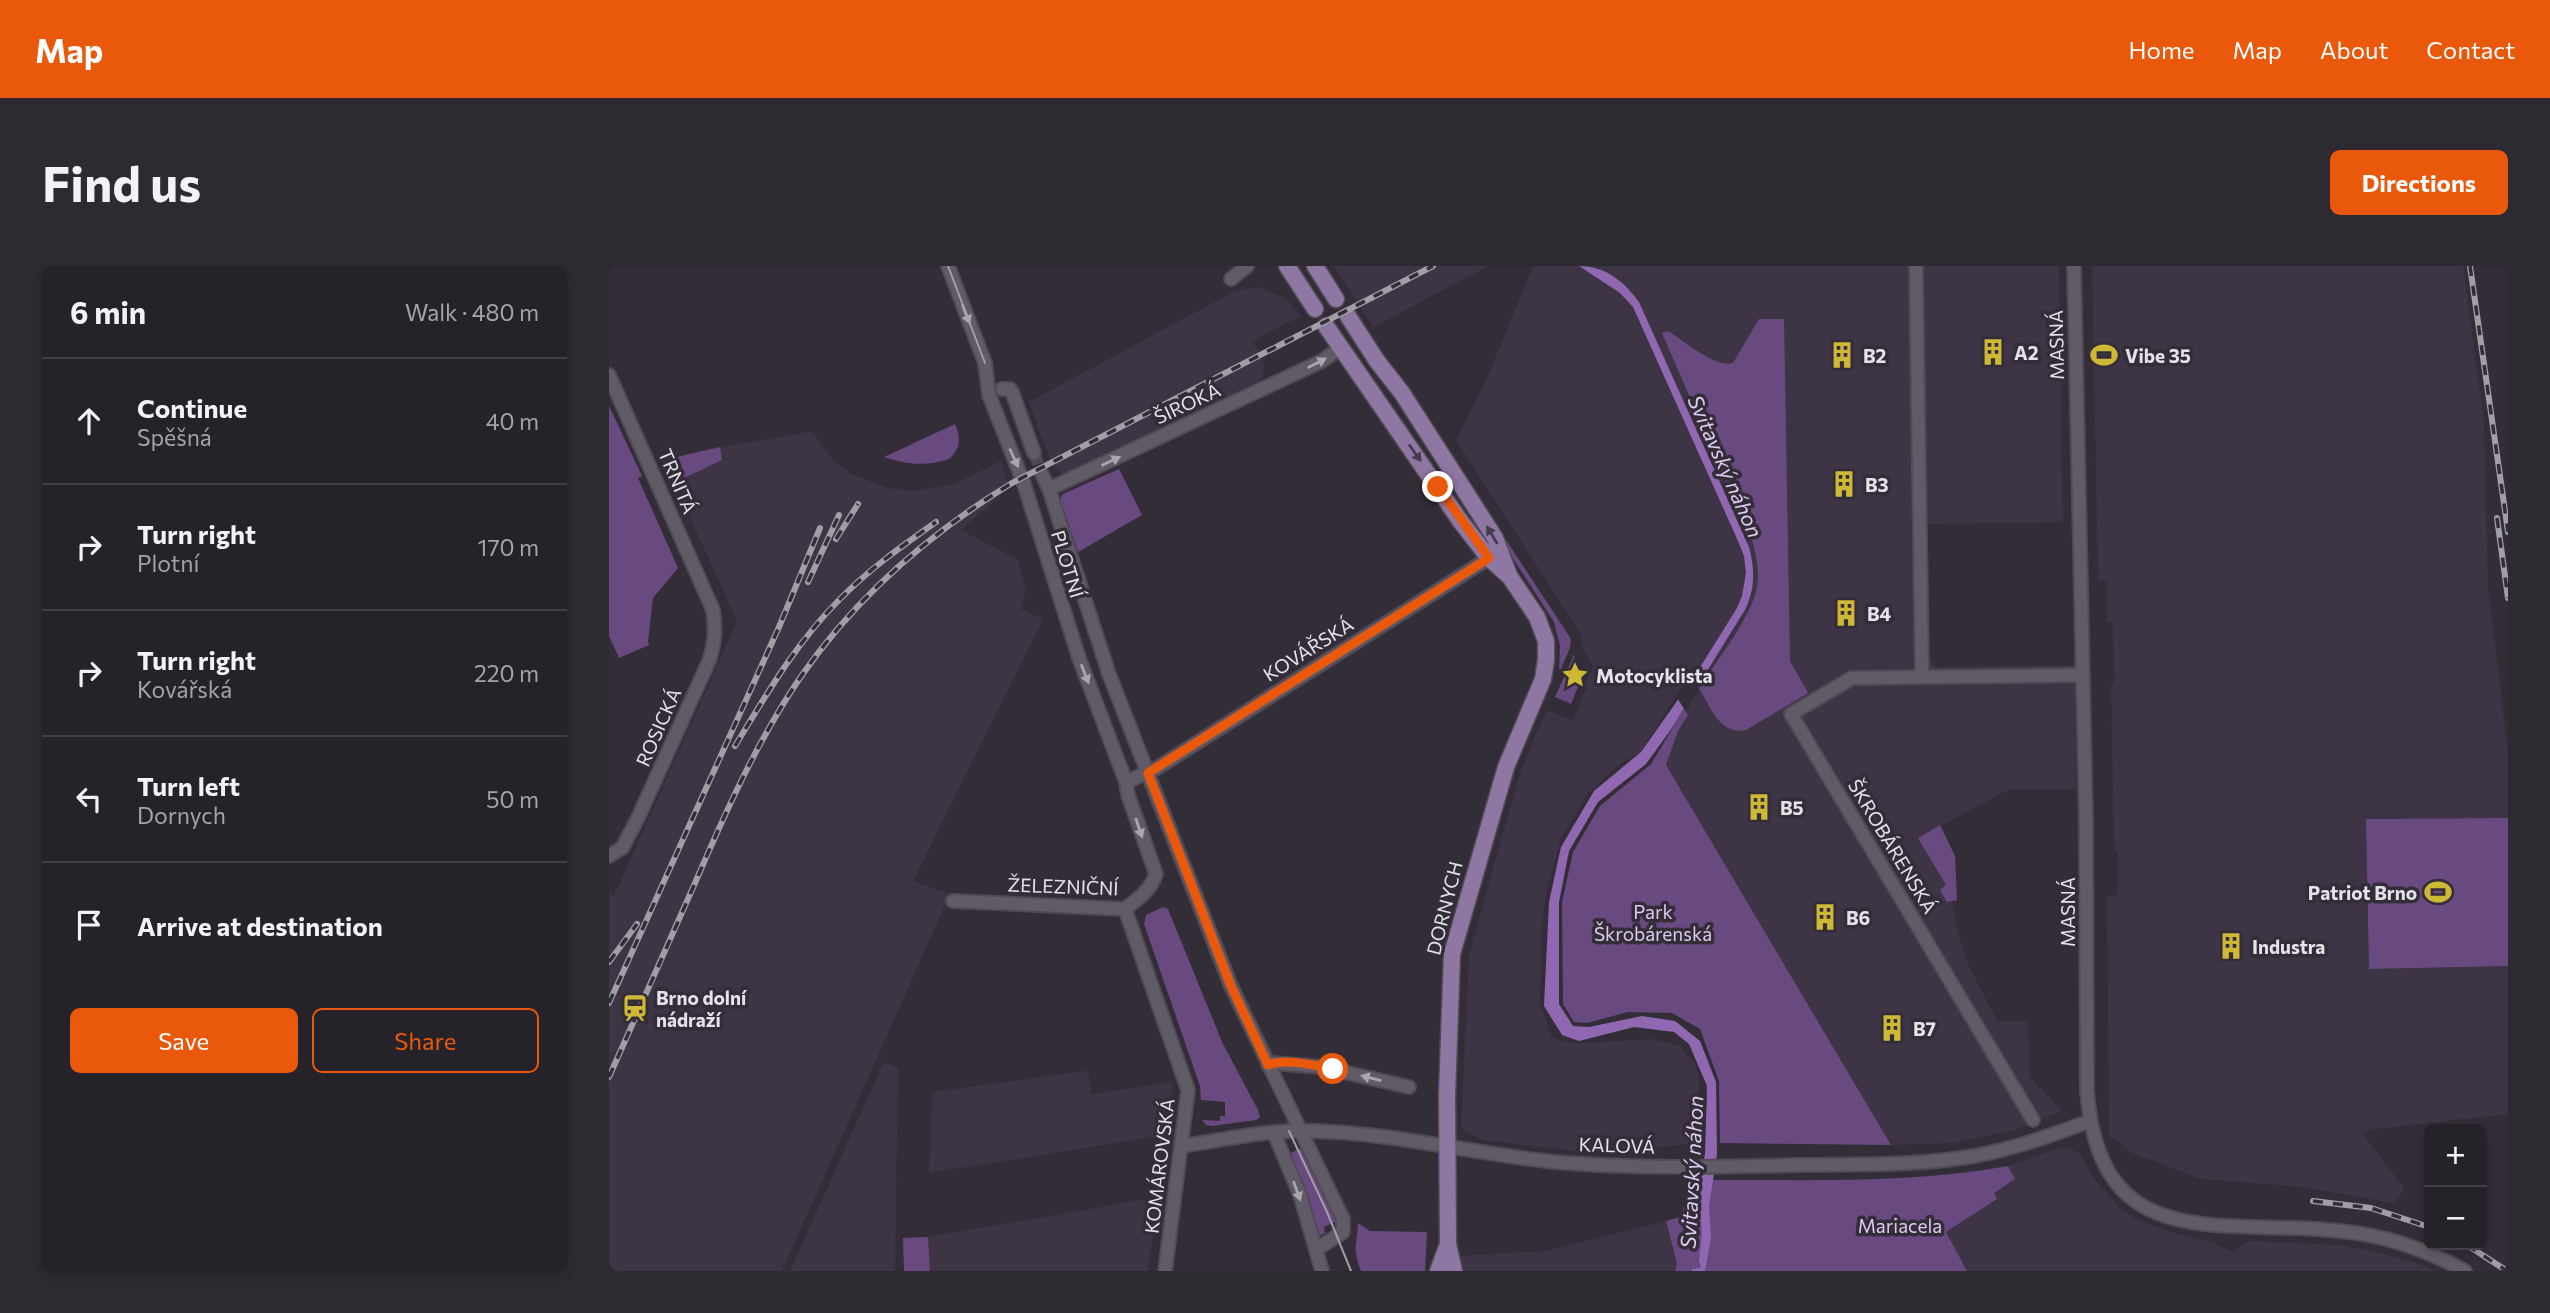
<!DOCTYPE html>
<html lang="en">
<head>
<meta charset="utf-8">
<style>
	body { margin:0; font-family:Commissioner,sans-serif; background:#2e2a32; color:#f1f3f6 }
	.controls { position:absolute; right:21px; bottom:21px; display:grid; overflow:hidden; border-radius:10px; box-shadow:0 4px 10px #0003 }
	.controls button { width:63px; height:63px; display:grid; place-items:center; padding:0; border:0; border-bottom:2px solid #423f47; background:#26222a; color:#f1f3f6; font:35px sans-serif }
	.stop { position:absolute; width:21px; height:21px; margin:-16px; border:5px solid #ea580c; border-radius:50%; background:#fff }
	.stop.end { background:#ea580c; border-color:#fff; box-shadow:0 2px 7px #0008 }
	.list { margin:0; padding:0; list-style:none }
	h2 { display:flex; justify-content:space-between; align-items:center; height:91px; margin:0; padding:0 28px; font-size:30px }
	h2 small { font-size:23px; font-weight:400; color:#a4a4a8 }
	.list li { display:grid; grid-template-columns:46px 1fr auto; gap:21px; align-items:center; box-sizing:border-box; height:126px; padding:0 28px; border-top:2px solid #423f47 }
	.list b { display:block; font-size:26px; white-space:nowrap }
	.list p { margin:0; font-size:23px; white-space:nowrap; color:#a4a4a8 }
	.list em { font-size:23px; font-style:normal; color:#a4a4a8 }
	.actions { display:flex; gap:14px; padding:21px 28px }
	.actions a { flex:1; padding:16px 0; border:2px solid #ea580c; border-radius:10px; text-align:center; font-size:24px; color:#ea580c }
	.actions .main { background:#ea580c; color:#fff }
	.icon { flex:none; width:38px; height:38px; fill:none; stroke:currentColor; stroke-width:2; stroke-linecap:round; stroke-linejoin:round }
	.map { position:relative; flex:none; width:1899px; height:1005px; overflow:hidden; border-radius:10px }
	header { display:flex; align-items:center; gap:42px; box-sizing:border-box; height:98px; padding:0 35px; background:#ea580c; color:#fff }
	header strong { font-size:33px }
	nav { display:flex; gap:38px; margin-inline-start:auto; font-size:24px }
	.intro { display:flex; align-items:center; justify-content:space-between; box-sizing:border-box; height:168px; padding:0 42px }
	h1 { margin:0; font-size:49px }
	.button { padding:18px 32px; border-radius:10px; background:#ea580c; color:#fff; font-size:24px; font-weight:700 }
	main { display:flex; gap:42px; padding:0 42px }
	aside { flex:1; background:#26222a; border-radius:10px; box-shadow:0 4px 10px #0003 }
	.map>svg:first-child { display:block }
	.built { fill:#3d3445 }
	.green { fill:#684a81 }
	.water { fill:#9067b1 }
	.pier { fill:#332d38 }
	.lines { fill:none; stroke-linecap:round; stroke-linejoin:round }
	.minor-tunnel { stroke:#4e4853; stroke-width:12; stroke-dasharray:12 6; stroke-linecap:butt }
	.minor-casing { stroke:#504b54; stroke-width:16 }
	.major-casing { stroke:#504b54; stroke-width:19 }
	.minor { stroke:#615b67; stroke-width:12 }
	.major { stroke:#8f77a4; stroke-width:16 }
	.tram { stroke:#a29ea6; stroke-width:2 }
	.rail-casing { stroke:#a29ea6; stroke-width:6 }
	.rail { stroke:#332d38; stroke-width:3.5; stroke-dasharray:10; stroke-linecap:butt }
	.oneway { fill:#aaa5ae }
	.oneway2 { fill:#453c4e }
	.route { stroke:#ea580c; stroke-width:9 }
	.labels { text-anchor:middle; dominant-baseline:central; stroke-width:7; stroke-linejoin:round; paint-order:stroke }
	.street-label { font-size:19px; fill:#e5e2e9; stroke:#332d38 }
	.poi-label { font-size:19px; font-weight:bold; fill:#e5e2e9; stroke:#332d38; text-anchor:start }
	.park-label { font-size:19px; fill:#decaf2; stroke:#332d38 }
	.water-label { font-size:21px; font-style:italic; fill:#e1ccf4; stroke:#332d38 }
</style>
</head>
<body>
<header>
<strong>Map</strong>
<nav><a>Home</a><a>Map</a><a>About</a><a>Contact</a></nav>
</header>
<div class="intro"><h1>Find us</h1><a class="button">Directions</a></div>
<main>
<aside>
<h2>6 min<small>Walk · 480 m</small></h2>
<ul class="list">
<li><svg class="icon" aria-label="ahead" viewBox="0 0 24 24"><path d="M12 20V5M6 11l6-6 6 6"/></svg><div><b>Continue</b><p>Spěšná</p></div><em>40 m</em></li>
<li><svg class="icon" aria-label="right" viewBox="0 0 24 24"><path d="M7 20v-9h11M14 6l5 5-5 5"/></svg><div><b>Turn right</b><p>Plotní</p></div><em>170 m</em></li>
<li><svg class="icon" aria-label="right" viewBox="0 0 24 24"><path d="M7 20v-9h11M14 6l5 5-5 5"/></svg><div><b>Turn right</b><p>Kovářská</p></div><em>220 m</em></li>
<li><svg class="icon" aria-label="left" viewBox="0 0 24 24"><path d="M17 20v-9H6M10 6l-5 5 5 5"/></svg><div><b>Turn left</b><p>Dornych</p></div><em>50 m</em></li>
<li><svg class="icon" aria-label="arrive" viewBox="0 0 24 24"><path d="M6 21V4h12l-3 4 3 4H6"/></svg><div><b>Arrive at destination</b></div></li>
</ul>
<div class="actions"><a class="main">Save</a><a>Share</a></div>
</aside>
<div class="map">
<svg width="1899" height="1005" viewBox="0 0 1899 1005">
	<rect width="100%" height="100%" fill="#332d38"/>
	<!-- built -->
	<g class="built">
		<path d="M725,0H880L764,61Z"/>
		<path d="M924,0H1450L1454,256L1319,258L1320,393L1326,401L1466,399L1467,523L1399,524L1330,561L1336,608L1352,677L1360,700L1388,755H1419L1421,811L1453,845L1402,865L1344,877L1282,879L1057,499L1069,465L1079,449L1064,427L1066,432L1031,487L1011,498L979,527L951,574L937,628L933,661L931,738L943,771L956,776L972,777L1043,773L1071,780L1086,798L1090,811V877L1011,885L976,886L874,874L856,866L852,861L860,690L889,584L913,501L938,444L964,455L976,424L973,423L984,400L973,382V370L847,174L878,112Z"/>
		<path d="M1483,0H1854L1875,155L1879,321L1899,487V552L1757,553L1760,703L1899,700V848L1766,863L1753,867L1796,923L1784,937L1694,921L1592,913L1523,887L1500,869L1498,630L1509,629V585L1505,584L1502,420L1505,419L1504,356H1498V314H1489Z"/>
		<path d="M649,21L675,31L692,50L643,75L653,92L655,100L654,111L650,115L459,207H452L443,199L420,136L626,25Z"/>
		<path d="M199,166L204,167L224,194L242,208L278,222L302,225L345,218L392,195L400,222L352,264L409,294L417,324L412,343L434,353L304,615L341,628L173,1005H0V628L5,630L128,355L65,217L113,194L111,181Z"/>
		<path d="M275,796L289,802L286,1005H181Z"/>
		<path d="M476,805H479L482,828L564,816L558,869L320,907L323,826Z"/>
		<path d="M1451,882H1460L1471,888L1486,914L1510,941L1527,953L1558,965L1604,976L1625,987L1634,977L1645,975L1730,979L1763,985L1807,997L1827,1005H1358L1337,966L1388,933L1384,927L1402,909L1399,900Z"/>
		<path d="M549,931L539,1005H321L319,971Z"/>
		<path d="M1057,955L1068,998L1066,1005H848V990L936,985Z"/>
	</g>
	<!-- green -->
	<g class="green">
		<path d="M1150,53H1175L1181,395L1199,427L1137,464C1111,470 1101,440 1090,422C1107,396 1139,355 1147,326C1151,309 1148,294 1144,277L1053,67L1059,65C1074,74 1107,103 1124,97Z"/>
		<path d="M0,140L33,210L29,212L69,302L44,332L39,375L40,379L10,392L0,370Z"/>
		<path d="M346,158C352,172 352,182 340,193C314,201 298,198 275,191Z"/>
		<path d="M111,181L113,194L65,217L60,202L67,191Z"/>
		<path d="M510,203L533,249L469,286L451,233L454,228Z"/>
		<path d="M882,251L962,373L961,382L950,407L951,380L945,356L878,252Z"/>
		<path d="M965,389L974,408L962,438L946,431Z"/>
		<path d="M1075,443L1079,449L1069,465L1057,499L1282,879L1111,877L1110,815L1091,763L1063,747L1019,746L978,757L965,756L954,738L953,636L964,586L991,540L1042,498Z"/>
		<path d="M1899,552V700L1760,703L1757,553Z"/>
		<path d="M1331,559L1346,590L1348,634L1338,636L1331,624L1337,619L1309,572Z"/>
		<path d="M554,641L559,643L613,776L649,844L651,851L647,854L603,860L597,859L593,854L611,855V850H616V836L592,834L591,820L535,658L537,649Z"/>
		<path d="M692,882L729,954L728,960L726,956L715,961L716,967L708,971L680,888Z"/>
		<path d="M1399,900L1406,913L1385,927L1388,933L1337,966L1358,1005H1066L1068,998L1057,955L1072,951L1079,924L1078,914C1185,913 1293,919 1399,900Z"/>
		<path d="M749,957L761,965L818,966L816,1005H752C743,980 748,981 749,957Z"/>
		<path d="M319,971L321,1005H295L294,972Z"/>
	</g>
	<!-- water -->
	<path class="water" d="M970,0C996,0 1015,15 1030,36L1140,281C1146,303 1146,321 1137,342L1063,462L1037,498L989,536L960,585L950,636V738L964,760L980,761L1033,750L1066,755L1091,775L1107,816L1108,888L1100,940L1102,972L1096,1005H1083V1003L1091,1002L1092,1000L1090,995L1093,967L1089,926L1096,888L1098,820L1080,778L1065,766L1025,761L970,775L953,769L935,740L940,636L952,581L985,525L1032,486L1085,411L1128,342L1133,330L1137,307L1135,290L1129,275L1024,41L1011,27Z"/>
	<!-- pier -->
	<path class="pier" d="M1081,409L1090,423L1077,446L1067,430Z"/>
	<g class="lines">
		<!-- minor-tunnel -->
		<path class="minor-tunnel" d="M425,187L433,208"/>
		<defs>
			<g id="minor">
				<path d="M339,0L376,97L380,129L415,218L470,392L517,516L519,529L547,608C542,624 529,633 516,643L344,635"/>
				<path d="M1307,0L1313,410"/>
				<path d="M1465,0L1477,558L1478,824C1490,991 1610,952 1731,965C1774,969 1818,984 1856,1005"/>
				<path d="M622,13L638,0"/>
				<path d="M0,109L104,344C107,364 106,376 100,395L28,554L13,582L0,590"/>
				<path d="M393,123H401L403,126L425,187"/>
				<path d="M433,208L440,223L500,408L622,720L734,953V966L708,983"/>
				<path d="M440,223L713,95L731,82"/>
				<path d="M517,516L548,502L880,292"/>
				<path d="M516,643L579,824L556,1005"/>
				<path d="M659,799L664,797L713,801L800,821"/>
				<path d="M1424,854L1182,448L1243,412L1473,409"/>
				<path d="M665,867L691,929L713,1005"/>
				<path d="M572,880C616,874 660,863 704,865C786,867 865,888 946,896C1027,903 1109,901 1190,899C1248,898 1307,900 1365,890C1405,883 1443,869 1481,855"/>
			</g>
			<g id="major">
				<path d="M678,0L706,43"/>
				<path d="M706,0L727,33"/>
				<path d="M739,50L768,95L793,127L886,272L900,309"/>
				<path d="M717,60L852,256L880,292L901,311L928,351L937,375V394L934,413L897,501L843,688L838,829L839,978L845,1005"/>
				<path d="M829,1005L839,978"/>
			</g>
		</defs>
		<!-- minor casing -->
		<use href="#minor" class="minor-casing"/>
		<!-- major casing -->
		<use href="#major" class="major-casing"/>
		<!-- minor -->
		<use href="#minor" class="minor"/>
		<!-- major -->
		<use href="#major" class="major"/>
		<!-- tram -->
		<g class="tram">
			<path d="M339,0L376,97"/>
			<path d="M680,865L718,946L742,1005"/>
		</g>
		<defs>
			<g id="rail">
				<path d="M1861,0L1899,266"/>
				<path d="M1888,252L1899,332"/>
				<path d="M227,273L249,238"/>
				<path d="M199,316L230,249"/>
				<path d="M126,480C157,429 187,377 230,334C259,304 293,280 327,256"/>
				<path d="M0,696L28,658"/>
				<path d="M0,737L170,361L211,262"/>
				<path d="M0,811C29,746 58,681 86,617C117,545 149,473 193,409C248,330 321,267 403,217L824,0"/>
				<path d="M1704,935L1762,942L1820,961"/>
				<path d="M1858,979L1898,1005"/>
			</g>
		</defs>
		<!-- rail casing -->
		<use href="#rail" class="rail-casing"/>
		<!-- rail -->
		<use href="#rail" class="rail"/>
	</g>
	<!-- one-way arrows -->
	<defs><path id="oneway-solid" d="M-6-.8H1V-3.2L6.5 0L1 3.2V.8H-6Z" transform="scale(1.75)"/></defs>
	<g class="oneway">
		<use href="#oneway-solid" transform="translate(357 48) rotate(69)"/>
		<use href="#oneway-solid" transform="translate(708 97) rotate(-27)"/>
		<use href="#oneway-solid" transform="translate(405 192) rotate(65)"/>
		<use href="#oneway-solid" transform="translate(502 195) rotate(-25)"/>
		<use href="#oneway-solid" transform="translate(476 408) rotate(69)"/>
		<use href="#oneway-solid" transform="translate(530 562) rotate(71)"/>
		<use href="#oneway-solid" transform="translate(762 812) rotate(-166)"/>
		<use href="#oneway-solid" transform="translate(688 925) rotate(70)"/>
	</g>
	<g class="oneway2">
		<use href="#oneway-solid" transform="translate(806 187) rotate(55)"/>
		<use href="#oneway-solid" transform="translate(883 269) rotate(-121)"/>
	</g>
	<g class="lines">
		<!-- route -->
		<path class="route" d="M724,803C705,799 676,792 659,799L622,720L539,507L880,292L829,221"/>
	</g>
	<!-- icons -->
	<defs>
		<symbol id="building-bare" viewBox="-9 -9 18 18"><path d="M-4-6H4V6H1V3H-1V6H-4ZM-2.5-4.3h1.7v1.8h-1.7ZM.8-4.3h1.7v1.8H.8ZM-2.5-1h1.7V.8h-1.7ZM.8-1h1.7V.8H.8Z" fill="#d0b837" stroke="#332d38" stroke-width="2.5" paint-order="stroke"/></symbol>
		<symbol id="stadium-bare" viewBox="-9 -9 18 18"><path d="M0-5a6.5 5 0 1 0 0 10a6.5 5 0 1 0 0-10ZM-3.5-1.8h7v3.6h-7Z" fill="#d0b837" stroke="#332d38" stroke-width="2.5" paint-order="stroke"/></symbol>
		<symbol id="sight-bare" viewBox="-9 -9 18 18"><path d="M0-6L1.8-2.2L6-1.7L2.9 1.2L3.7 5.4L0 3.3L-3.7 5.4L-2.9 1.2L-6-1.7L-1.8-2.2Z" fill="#d0b837" stroke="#332d38" stroke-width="2.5" paint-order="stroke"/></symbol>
		<symbol id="station-bare" viewBox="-9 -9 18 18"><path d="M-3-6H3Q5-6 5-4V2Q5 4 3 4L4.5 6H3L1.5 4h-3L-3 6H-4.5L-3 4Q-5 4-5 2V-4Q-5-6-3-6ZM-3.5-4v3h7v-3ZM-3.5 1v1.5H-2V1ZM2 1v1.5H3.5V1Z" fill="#d0b837" stroke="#332d38" stroke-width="2.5" paint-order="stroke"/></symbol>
	</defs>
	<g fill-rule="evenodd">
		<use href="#building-bare" x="1365" y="67" width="38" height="38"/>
		<use href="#building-bare" x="1214" y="70" width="38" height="38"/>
		<use href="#stadium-bare" x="1476" y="70" width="38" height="38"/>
		<use href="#building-bare" x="1216" y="199" width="38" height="38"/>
		<use href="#building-bare" x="1218" y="328" width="38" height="38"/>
		<use href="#sight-bare" x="947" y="390" width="38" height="38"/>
		<use href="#building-bare" x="1131" y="522" width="38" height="38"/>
		<use href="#stadium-bare" x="1810" y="607" width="38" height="38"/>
		<use href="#building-bare" x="1197" y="632" width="38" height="38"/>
		<use href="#building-bare" x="1603" y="661" width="38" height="38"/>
		<use href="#station-bare" x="7" y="723" width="38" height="38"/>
		<use href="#building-bare" x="1264" y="743" width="38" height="38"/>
	</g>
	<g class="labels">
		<!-- street labels -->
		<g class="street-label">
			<text transform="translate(1447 79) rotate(-91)">MASNÁ</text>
			<text transform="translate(578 137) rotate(-25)">ŠIROKÁ</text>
			<text transform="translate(69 215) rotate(67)">TRNITÁ</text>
			<text transform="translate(459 298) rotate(73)">PLOTNÍ</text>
			<text transform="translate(699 383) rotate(-32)">KOVÁŘSKÁ</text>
			<text transform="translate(49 461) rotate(-66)">ROSICKÁ</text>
			<text transform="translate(1284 580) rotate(59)">ŠKROBÁRENSKÁ</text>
			<text transform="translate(454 620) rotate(2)">ŽELEZNIČNÍ</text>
			<text transform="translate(835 642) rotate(-76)">DORNYCH</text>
			<text transform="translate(1458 646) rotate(-90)">MASNÁ</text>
			<text transform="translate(1008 879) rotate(2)">KALOVÁ</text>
			<text transform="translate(550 900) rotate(-83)">KOMÁROVSKÁ</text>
		</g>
		<!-- poi labels -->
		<g class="poi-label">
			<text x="1405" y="86">A2</text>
			<text x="1254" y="89">B2</text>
			<text x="1516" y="89">Vibe 35</text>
			<text x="1256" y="218">B3</text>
			<text x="1258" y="347">B4</text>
			<text x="987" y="409">Motocyklista</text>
			<text x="1171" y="541">B5</text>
			<text x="1808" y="626" text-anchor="end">Patriot Brno</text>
			<text x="1237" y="651">B6</text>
			<text x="1643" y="680">Industra</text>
			<text x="47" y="731">Brno dolní<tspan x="47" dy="22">nádraží</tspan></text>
			<text x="1304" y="762">B7</text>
		</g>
		<!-- park labels -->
		<g class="park-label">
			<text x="1044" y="645">Park<tspan x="1044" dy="22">Škrobárenská</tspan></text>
			<text x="1291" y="959">Mariacela</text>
		</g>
		<!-- water labels -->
		<g class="water-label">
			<text transform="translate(1117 200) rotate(66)">Svitavský náhon</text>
			<text transform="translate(1082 906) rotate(-87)">Svitavský náhon</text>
		</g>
	</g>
</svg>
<div class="controls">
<button>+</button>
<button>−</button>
</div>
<div class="stop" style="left:724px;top:803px"></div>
<div class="stop end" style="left:829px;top:221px"></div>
</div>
</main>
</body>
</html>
